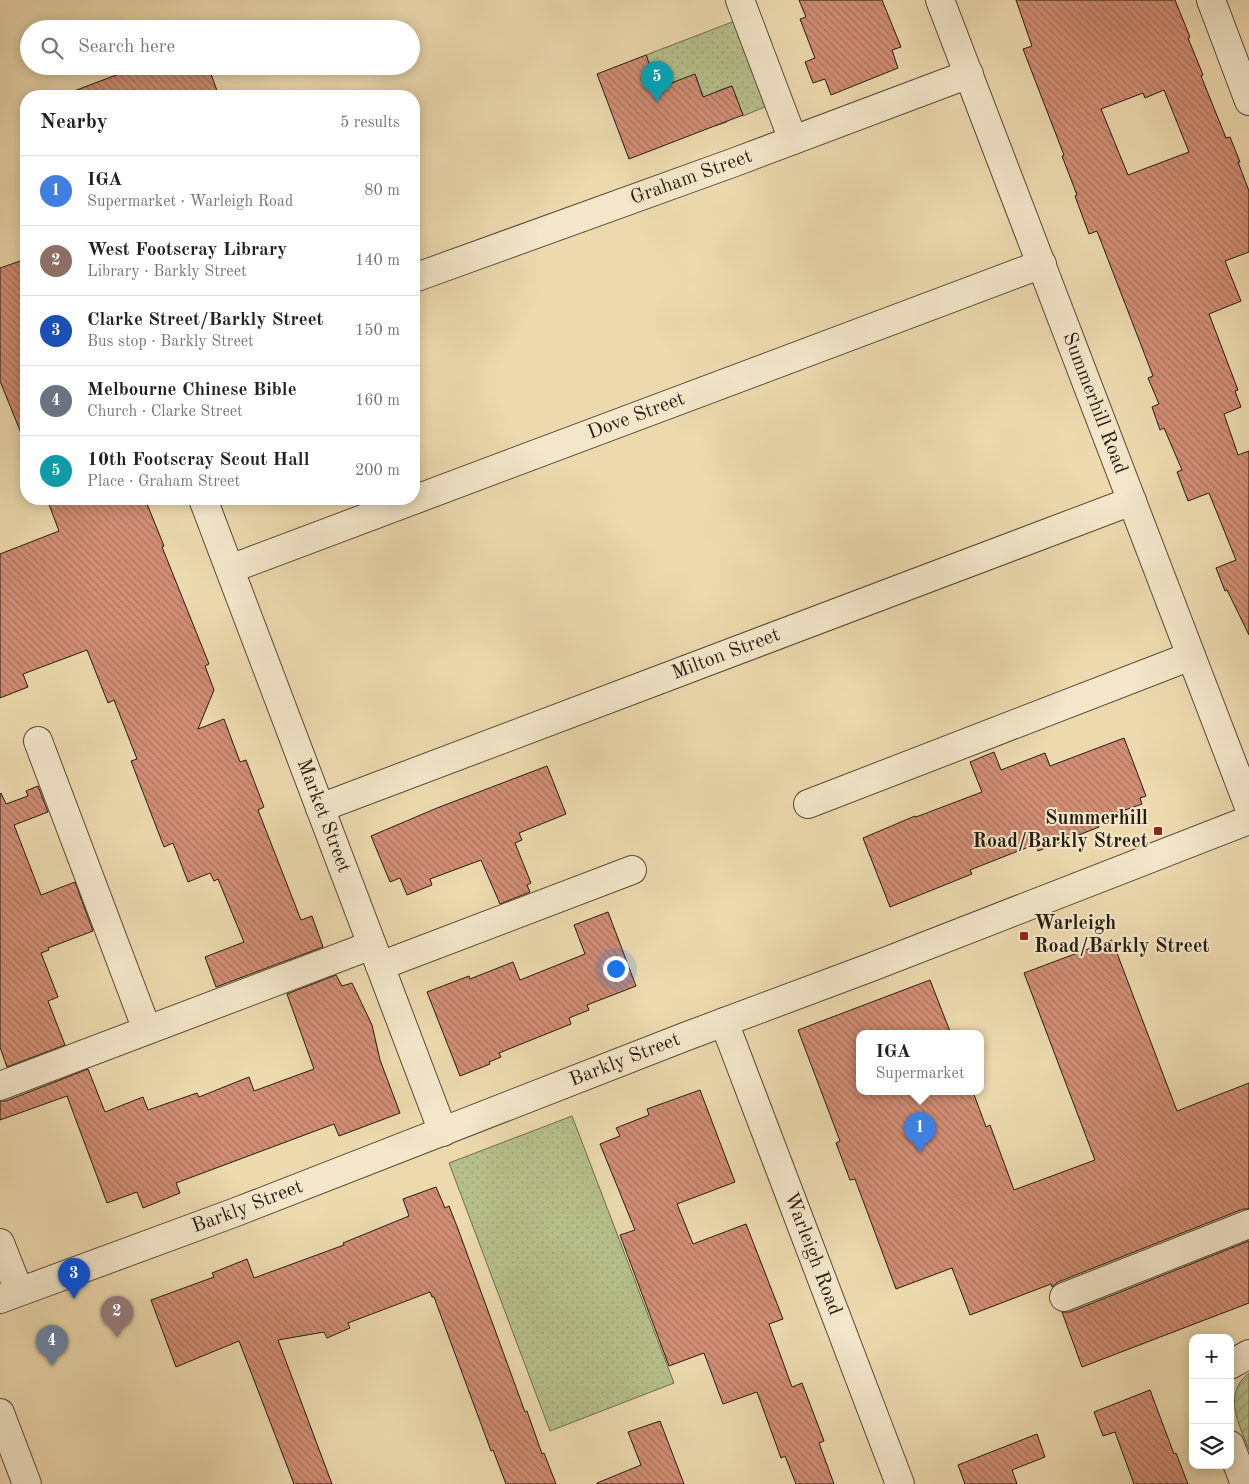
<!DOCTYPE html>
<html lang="en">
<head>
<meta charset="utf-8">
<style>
	body { margin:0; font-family:"Old Standard TT",serif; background:#f2f2f2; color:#202124 }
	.controls { position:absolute; right:15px; bottom:15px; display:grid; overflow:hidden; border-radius:10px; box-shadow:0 2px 12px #0003 }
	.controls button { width:45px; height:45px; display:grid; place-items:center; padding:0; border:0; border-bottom:1px solid #e0e0e0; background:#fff; color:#202124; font:25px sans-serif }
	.you { position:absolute; left:615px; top:968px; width:18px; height:18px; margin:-12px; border:4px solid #fff; border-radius:50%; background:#1a73e8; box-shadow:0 0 0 8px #1a73e833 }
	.badge { display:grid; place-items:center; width:32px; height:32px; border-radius:50%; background:#8f2418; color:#fff; font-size:16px; font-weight:700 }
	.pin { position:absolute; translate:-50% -41px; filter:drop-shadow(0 1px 2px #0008) }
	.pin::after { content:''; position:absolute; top:26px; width:18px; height:15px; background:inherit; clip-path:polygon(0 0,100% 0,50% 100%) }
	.popup { position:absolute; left:856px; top:1030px; width:128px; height:65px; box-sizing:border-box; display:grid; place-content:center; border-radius:10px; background:#fff; filter:drop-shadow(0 1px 4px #0005); font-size:16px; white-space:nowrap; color:#757577 }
	.popup b { font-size:19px; color:#202124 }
	.popup::after { content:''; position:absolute; left:50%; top:100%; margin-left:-10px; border:10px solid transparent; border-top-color:#fff }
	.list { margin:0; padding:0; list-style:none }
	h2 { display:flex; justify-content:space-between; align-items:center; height:65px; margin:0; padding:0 20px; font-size:21px }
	h2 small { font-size:16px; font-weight:400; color:#757577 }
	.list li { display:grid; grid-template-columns:32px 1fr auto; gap:15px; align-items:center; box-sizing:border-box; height:70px; padding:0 20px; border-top:1px solid #e0e0e0 }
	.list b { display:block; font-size:19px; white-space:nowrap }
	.list p { margin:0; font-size:16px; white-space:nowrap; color:#757577 }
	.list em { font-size:16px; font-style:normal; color:#757577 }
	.icon { flex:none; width:28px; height:28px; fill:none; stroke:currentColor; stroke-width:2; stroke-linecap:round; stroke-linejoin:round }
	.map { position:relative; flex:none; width:1249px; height:1484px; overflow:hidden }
	.search { position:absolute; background:#fff; box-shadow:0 2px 12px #0003; left:20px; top:20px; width:400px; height:55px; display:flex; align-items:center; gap:12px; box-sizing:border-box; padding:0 18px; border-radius:28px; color:#757577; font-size:19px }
	.panel { position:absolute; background:#fff; box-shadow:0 2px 12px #0003; left:20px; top:90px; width:400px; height:415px; border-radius:20px }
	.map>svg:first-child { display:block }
	.grass { fill:url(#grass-dots); stroke:#6e6d4c }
	.garden { fill:url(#garden-furrows); stroke:#6e6d4c }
	.building { fill:url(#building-back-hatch); stroke:#261b0c; fill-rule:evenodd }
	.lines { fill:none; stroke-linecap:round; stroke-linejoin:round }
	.minor-casing { stroke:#584a34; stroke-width:30 }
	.minor { stroke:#f3e6ca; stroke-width:28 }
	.poi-dot { fill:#8f2418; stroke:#f3e6ca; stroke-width:2 }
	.labels { text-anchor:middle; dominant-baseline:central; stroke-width:4; stroke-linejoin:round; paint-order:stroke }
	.street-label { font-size:20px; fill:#261b0c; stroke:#f3e6ca }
	.poi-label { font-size:20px; font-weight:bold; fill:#261b0c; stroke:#f3e6ca; text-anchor:end }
</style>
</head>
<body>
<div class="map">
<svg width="1249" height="1484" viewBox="0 0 1249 1484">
	<defs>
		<pattern id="grass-dots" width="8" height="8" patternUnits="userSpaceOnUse" patternTransform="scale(1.25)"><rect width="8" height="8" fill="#b6bf8b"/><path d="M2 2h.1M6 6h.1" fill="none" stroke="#9ca477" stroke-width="1.8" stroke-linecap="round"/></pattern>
		<pattern id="garden-furrows" width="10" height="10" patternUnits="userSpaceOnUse" patternTransform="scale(1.25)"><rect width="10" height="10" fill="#b6bf8b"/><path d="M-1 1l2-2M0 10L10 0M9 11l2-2" fill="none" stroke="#9ca477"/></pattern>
		<pattern id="building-back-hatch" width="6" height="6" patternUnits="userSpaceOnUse" patternTransform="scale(1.25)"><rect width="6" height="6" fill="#d28e75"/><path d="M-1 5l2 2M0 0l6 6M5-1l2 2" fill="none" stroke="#aa735e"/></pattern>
	</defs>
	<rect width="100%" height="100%" fill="#ecd9ae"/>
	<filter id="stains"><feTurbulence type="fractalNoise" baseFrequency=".004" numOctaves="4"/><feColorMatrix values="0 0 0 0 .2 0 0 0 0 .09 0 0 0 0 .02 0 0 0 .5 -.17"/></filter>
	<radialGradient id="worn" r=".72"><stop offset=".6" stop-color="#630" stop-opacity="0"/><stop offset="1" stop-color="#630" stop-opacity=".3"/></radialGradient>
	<!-- grass -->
	<g class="grass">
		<path d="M740,19L772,104L743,116L731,86L715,92L727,122L715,126L695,75L658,88L646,55Z"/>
		<path d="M572,1116L674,1383L550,1431L449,1163Z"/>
	</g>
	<!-- garden -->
	<path class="garden" d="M1249,1373V1450C1239,1424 1222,1394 1249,1373Z"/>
	<!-- building -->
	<g class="building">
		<path d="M799,0H882L901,47L892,50L898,68L831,95L825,79L813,83L805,62L815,58L800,19L806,17Z"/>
		<path d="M1016,0H1175L1190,37L1188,38L1203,75L1201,76L1226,138L1230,137L1240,162H1238L1249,191V252L1225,261L1241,301L1209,314L1238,390L1235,391L1241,407L1224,414L1238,455L1249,451V635L1227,590L1225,591L1216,568L1236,560L1209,493L1188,501L1177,472L1182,470L1164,428L1160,430L1152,407L1159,404L1148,378L1153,376L1097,231L1089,234L1075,196L1077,195L1062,156L1064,155L1023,49L1032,46ZM1164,90L1189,152L1128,175L1101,109L1143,93L1145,98Z"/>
		<path d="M646,55L658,88L695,74L703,97L732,86L743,115L629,159L597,74Z"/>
		<path d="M140,66H208L219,96H67L66,94Z"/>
		<path d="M26,259V443H25L0,381V268Z"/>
		<path d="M47,499H145L164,546L162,547L209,664L205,666L214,690L198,729L224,719L240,762L246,760L264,807L258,810L301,920L312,916L323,947L216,987L205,957L244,942L218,879L214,881L210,873L188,882L173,843L164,847L131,761L137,759L114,700L108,703L87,650L23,674L28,687L0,698V554L59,531Z"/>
		<path d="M1124,738L1146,796L1140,798L1142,804L1097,820L1099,827L1038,851L1036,844L970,870L972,874L890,907L863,838L915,816L916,817L982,792L970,762L994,752L1001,770L1045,753L1050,766Z"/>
		<path d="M547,766L566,814L519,833L522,840L515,843L531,883L527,885L530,892L500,904L481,860L430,879L432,885L407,895L400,878L390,882L371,836L437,808Z"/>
		<path d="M38,786L48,812L14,825L41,895L75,882L93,931L48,948L49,950L41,953L58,997L48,1001L65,1045L7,1067L0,1047V794L1,793L6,804L28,796L26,791Z"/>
		<path d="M608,912L636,986L587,1005L589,1010L569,1018L571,1024L499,1053L501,1057L489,1062L490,1064L460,1076L427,992L469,976L470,979L513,962L520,980L585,954L574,925Z"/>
		<path d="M1112,940L1177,1111L1249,1083V1209H1243L1058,1282L1052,1287L1051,1284L970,1315L952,1268L896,1289L855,1179L850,1180L836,1143L840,1141L798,1030L930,980L951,1034H860V1092H973L986,1127L990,1125L1014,1190L1095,1160L1024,973Z"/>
		<path d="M336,975L342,986L352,983L372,1025L380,1060L400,1113L339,1136L334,1124L176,1183L180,1193L143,1208L137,1192L107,1203L67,1096L0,1120V1101H6L88,1069L105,1112L143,1097L148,1110L197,1093L199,1097L249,1077L254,1091L314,1069L287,994Z"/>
		<path d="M700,1090L735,1182L677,1204L693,1244L746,1224L783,1319L769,1324L792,1387L802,1383L824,1441L819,1443L834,1484H796L785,1456L781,1458L757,1392L723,1404L704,1353L669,1366L620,1235L635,1230L600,1144L620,1136L616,1128L649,1115L647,1109Z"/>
		<path d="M436,1187L445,1208L449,1206L458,1229L525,1412L527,1411L542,1454L544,1453L556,1484H506L493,1450L491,1451L434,1297H432L430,1292L348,1323L350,1328L327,1338L324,1332L278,1340L332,1484H294L239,1341L176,1367L151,1300L214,1277L212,1273L247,1259L254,1278L344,1245L343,1243L409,1216L403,1199Z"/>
		<path d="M1249,1241V1303L1082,1367L1062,1312H1070Z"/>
		<path d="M1150,1390L1174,1454L1176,1453L1188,1484H1134L1115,1432L1103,1436L1094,1412Z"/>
		<path d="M660,1421L684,1484H597V1483L641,1465L628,1432Z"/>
		<path d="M1037,1434L1045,1457L1012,1470L1017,1484H965L958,1465Z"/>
	</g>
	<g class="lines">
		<defs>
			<g id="minor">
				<path d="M740,0L793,140"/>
				<path id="s1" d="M940,0L1249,807"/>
				<path d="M1211,0L1249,101"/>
				<path id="s2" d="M414,278L735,162L969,74"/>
				<path id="s3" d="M203,499L443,1132"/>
				<path id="s4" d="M230,569L1042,264"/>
				<path d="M38,741L147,1030"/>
				<path d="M808,804L1191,656"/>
				<path id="s5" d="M320,808L1132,501"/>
				<path d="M380,966L632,870"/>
				<path id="s6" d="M724,1022L900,1484"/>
				<path d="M0,1086L372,945"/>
				<path d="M0,1243L19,1291"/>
				<path d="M1064,1297L1249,1224"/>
				<path id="s7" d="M0,1299L236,1212L687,1036L869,968L1249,820"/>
				<path d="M1230,1365L1249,1354"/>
				<path d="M0,1413L27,1484"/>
				<path d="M1230,1445L1245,1484"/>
			</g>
		</defs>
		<!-- minor casing -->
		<use href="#minor" class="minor-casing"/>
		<!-- minor -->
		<use href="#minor" class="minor"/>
	</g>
	<!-- markers -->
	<g class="poi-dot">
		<rect x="1153" y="826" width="10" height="10" rx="2.5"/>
		<rect x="1019" y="931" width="10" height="10" rx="2.5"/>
	</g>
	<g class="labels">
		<!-- street labels -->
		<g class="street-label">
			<text stroke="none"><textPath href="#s2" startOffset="295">Graham Street</textPath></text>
			<text stroke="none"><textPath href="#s1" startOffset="432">Summerhill Road</textPath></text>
			<text stroke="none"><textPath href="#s4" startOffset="434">Dove Street</textPath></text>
			<text stroke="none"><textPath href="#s5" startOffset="434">Milton Street</textPath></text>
			<text stroke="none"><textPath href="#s3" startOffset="339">Market Street</textPath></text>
			<text stroke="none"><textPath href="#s7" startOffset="669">Barkly Street</textPath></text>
			<text stroke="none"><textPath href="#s7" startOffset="264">Barkly Street</textPath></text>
			<text stroke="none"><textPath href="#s6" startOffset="248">Warleigh Road</textPath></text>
		</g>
		<!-- poi labels -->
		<g class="poi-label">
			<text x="1148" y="819">Summerhill<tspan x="1148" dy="23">Road/Barkly Street</tspan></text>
			<text x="1034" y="924" text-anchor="start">Warleigh<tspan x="1034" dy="23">Road/Barkly Street</tspan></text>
		</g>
	</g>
	<rect width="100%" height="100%" filter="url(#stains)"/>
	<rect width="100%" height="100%" fill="url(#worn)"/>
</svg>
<div class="controls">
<button>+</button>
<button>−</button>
<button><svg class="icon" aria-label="layers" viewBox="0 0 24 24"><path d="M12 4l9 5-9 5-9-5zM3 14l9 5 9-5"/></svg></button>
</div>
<div class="you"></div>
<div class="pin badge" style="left:920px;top:1153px;background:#3f7fe0">1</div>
<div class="popup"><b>IGA</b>Supermarket</div>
<div class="pin badge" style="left:117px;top:1337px;background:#8d6e63">2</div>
<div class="pin badge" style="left:74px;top:1299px;background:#1a4fb4">3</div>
<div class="pin badge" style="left:52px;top:1366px;background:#6b7280">4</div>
<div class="pin badge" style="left:657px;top:102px;background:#0f9aa8">5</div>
<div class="search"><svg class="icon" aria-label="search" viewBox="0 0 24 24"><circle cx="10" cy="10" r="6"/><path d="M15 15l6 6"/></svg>Search here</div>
<section class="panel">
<h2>Nearby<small>5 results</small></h2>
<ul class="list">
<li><span class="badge" style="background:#3f7fe0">1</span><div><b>IGA</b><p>Supermarket · Warleigh Road</p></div><em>80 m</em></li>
<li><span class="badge" style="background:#8d6e63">2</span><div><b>West Footscray Library</b><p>Library · Barkly Street</p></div><em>140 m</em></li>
<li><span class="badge" style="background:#1a4fb4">3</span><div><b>Clarke Street/Barkly Street</b><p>Bus stop · Barkly Street</p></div><em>150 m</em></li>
<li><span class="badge" style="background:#6b7280">4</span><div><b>Melbourne Chinese Bible</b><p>Church · Clarke Street</p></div><em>160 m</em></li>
<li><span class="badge" style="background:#0f9aa8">5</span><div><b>10th Footscray Scout Hall</b><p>Place · Graham Street</p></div><em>200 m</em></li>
</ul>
</section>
</div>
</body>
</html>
